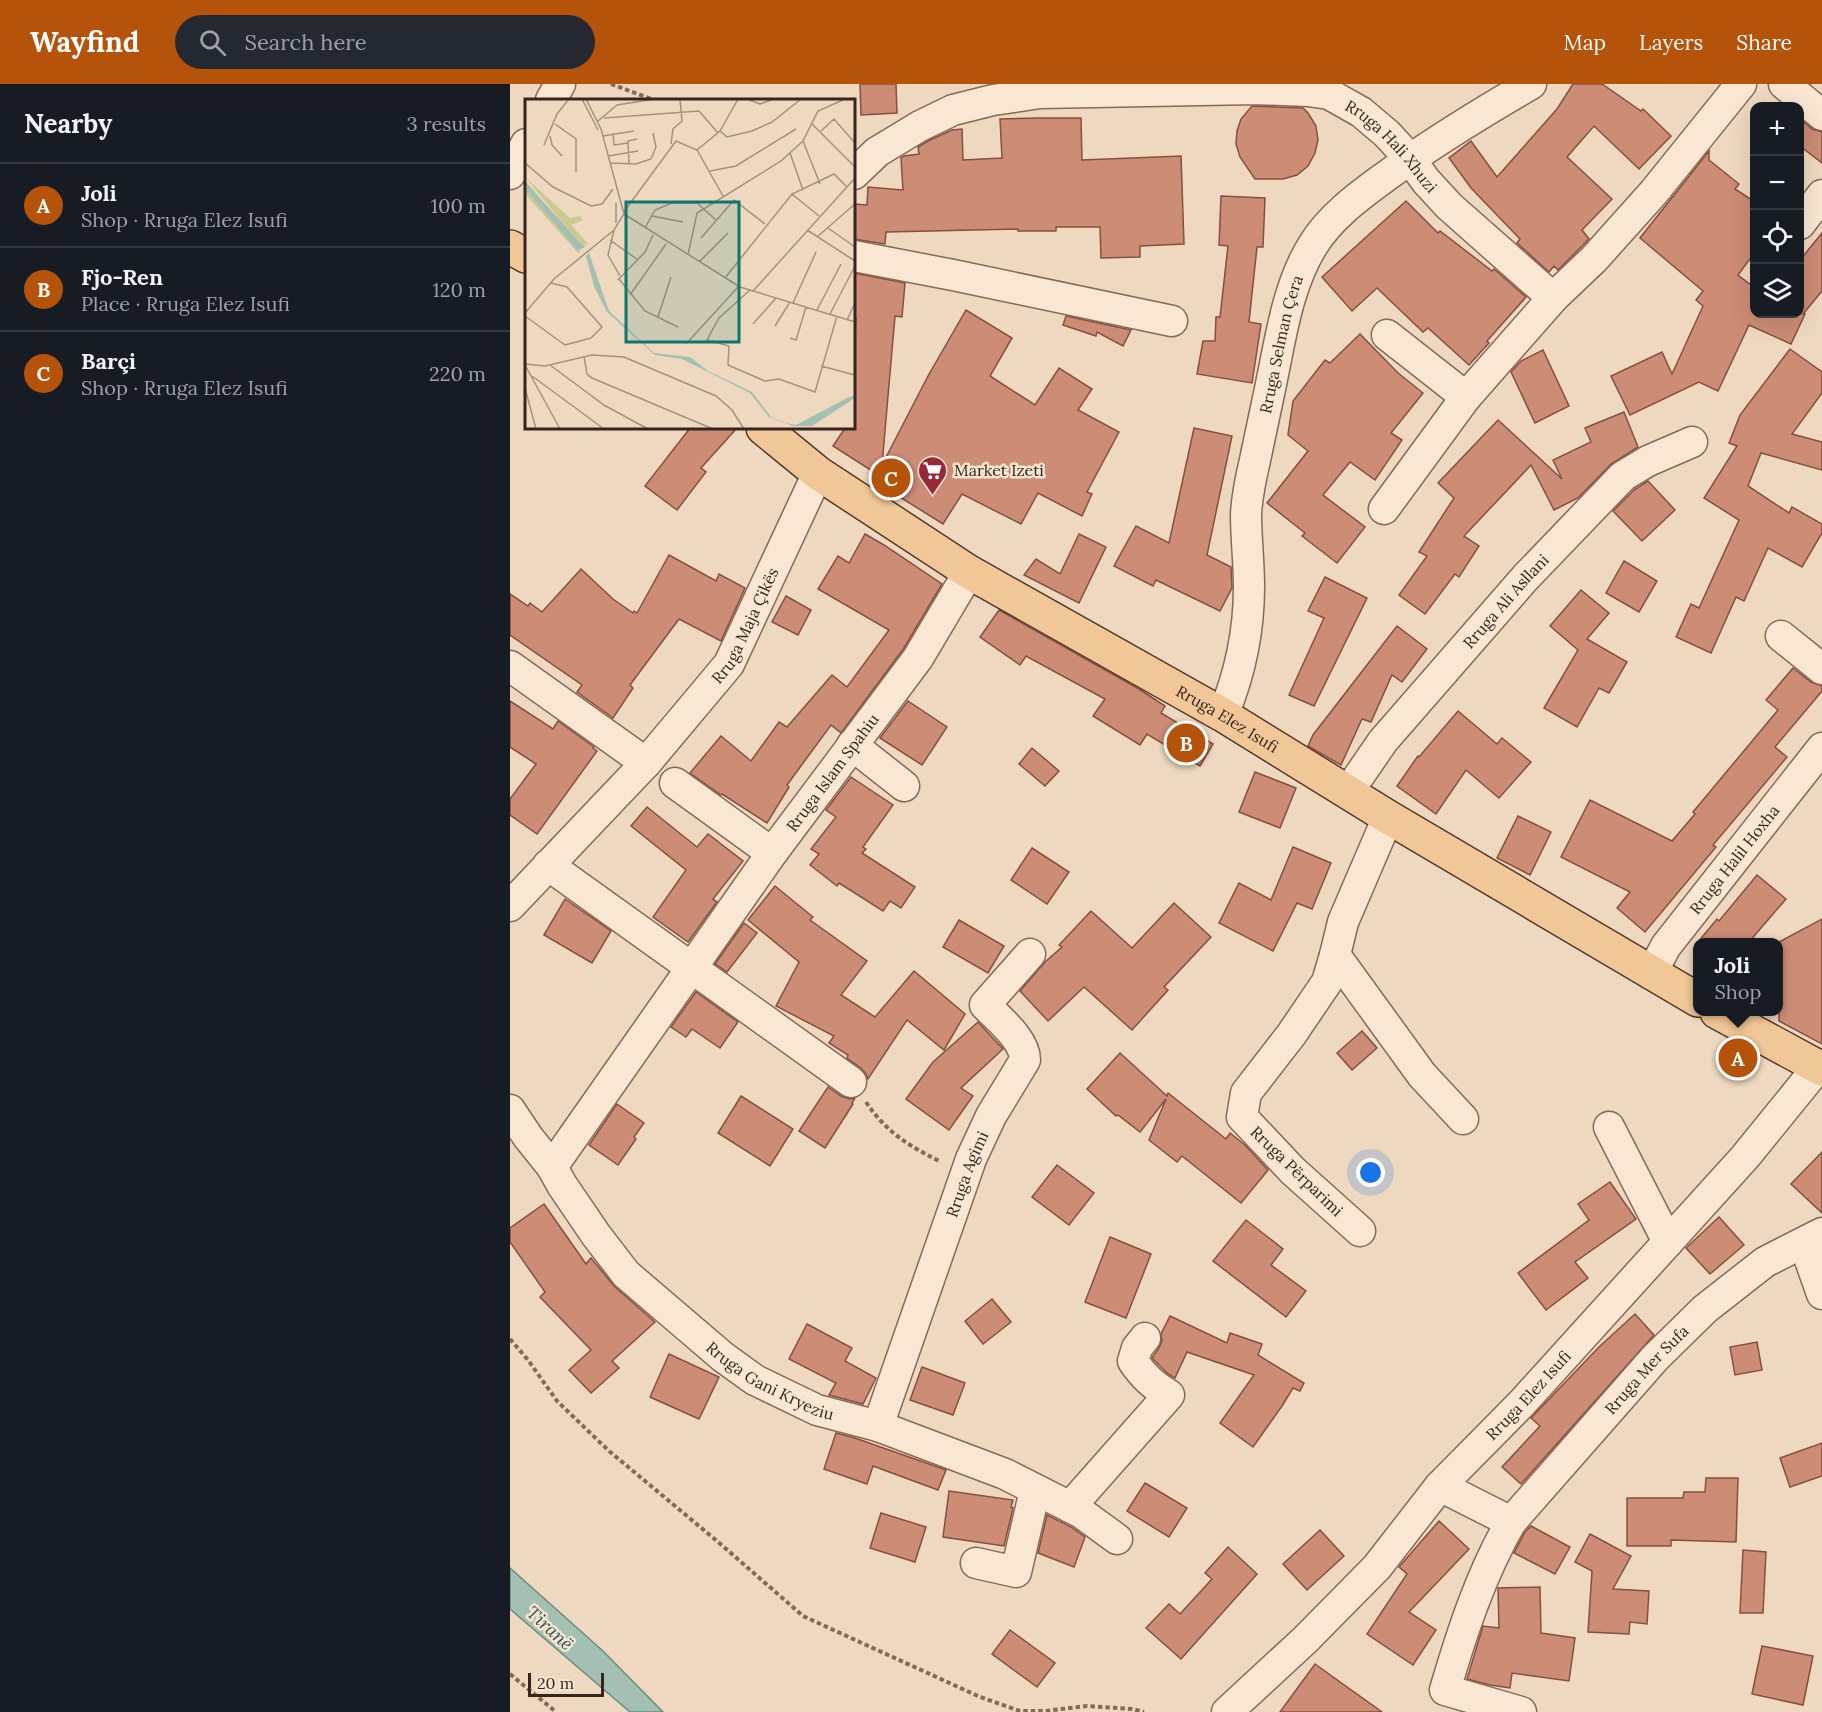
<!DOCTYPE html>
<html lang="en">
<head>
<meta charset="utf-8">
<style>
	body { margin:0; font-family:Lora,serif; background:#242831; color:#f1f3f6 }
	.controls { position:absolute; right:18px; top:18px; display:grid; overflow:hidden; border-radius:12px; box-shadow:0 6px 24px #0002 }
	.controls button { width:54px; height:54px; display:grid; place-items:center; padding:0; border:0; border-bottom:2px solid #363941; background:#171b24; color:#f1f3f6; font:30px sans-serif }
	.scale { position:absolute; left:18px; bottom:15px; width:76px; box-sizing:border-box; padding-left:6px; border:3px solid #36251d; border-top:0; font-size:16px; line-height:21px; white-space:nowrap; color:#36251d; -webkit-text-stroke:4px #f5e4d0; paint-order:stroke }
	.you { position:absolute; left:861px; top:1089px; width:21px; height:21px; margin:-15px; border:4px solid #fff; border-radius:50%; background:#1a73e8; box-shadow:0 0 0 9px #1a73e833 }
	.badge { display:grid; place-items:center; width:39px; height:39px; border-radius:50%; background:#b45309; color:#fff; font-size:20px; font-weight:700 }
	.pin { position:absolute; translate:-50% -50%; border:3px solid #fff; box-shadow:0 2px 6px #0006 }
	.popup { position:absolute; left:1183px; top:854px; width:90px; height:78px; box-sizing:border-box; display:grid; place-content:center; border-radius:12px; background:#171b24; filter:drop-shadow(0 2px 4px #0005); font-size:20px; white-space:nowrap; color:#9ea1a6 }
	.popup b { font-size:22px; color:#f1f3f6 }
	.popup::after { content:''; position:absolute; left:50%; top:100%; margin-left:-12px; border:12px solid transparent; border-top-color:#171b24 }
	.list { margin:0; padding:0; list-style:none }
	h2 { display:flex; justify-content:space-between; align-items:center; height:78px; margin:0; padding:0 24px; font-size:26px }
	h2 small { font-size:20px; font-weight:400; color:#9ea1a6 }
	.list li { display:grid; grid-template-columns:39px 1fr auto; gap:18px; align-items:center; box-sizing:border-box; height:84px; padding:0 24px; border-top:2px solid #363941 }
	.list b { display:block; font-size:22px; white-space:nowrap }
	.list p { margin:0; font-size:20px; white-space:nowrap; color:#9ea1a6 }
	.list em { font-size:20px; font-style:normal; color:#9ea1a6 }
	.icon { flex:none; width:33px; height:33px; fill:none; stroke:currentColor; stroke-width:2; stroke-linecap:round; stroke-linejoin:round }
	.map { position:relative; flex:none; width:1312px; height:1628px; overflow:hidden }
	header { display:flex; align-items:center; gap:36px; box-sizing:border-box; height:84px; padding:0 30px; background:#b45309; color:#fff }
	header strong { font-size:28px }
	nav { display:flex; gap:33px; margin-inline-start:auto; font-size:21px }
	.search { width:420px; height:54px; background:#242831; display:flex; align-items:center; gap:15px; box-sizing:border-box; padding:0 21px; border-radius:33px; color:#9ea1a6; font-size:22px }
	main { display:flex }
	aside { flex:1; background:#171b24 }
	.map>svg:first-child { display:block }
	.water { fill:#a3c0b3; stroke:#6a8d7f; stroke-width:1.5 }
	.building { fill:#cc8c76; stroke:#864f3e; stroke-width:1.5 }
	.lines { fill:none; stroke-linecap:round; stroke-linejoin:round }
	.minor-casing { stroke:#876958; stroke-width:33 }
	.major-casing { stroke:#54392d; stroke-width:36 }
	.path { stroke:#876958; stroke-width:4; stroke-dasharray:4.5 3; stroke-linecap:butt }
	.minor { stroke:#f9e7d3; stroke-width:30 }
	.major { stroke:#f2c797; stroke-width:33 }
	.labels { text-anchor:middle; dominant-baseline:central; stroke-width:5; stroke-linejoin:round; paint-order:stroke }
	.street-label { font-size:16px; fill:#36251d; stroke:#f5e4d0 }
	.poi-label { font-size:16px; fill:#36251d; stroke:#f5e4d0; text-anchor:start }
	.water-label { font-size:18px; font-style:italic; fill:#2c564d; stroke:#f5e4d0 }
	.inset-road { fill:none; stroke:#a4917f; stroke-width:1.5 }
	.view { fill:#0f766e; fill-opacity:0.15; stroke:#0f766e; stroke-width:3 }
	.inset-edge { fill:none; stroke:#36251d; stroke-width:3 }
</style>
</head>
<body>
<header>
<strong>Wayfind</strong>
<div class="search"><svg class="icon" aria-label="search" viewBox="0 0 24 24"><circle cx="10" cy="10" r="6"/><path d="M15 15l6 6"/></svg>Search here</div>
<nav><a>Map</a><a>Layers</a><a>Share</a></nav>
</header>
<main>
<aside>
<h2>Nearby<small>3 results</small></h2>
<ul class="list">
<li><span class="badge">A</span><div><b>Joli</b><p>Shop · Rruga Elez Isufi</p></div><em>100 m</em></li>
<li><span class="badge">B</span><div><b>Fjo-Ren</b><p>Place · Rruga Elez Isufi</p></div><em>120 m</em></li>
<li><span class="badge">C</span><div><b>Barçi</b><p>Shop · Rruga Elez Isufi</p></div><em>220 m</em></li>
</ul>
</aside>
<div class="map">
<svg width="1312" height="1628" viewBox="0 0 1312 1628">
	<rect width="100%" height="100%" fill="#eed9c0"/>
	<!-- water -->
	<path class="water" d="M0,1484L93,1567L153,1628H120L0,1525Z"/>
	<!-- building -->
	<g class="building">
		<path d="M350,0H386L387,29L351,31Z"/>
		<path d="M1063,0H1092L1131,27L1133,25L1161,52L1129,85L1084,42L1057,73L1102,115L1072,146L1079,155L1048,186L1044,182L1039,188L1007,159L1010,155L961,104L939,74L961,57L987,93L1047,25Z"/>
		<path d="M742,22L793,24L798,29L806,42L808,56L805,69L798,82L787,91L773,95H745L730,73L726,60L727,47L731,35Z"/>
		<path d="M529,34H571L572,76L671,72L674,160L630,162V173L591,174L590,143H546V147H508V145L376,148L375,160L344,155V120L357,121L358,103L393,106L391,74L394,72L409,70L408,63L418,57L442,46L452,45L453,76L492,74L490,35Z"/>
		<path d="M1290,35L1302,45L1312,48V79L1290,62Z"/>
		<path d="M1199,67V76L1229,100L1225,105L1245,118V168L1228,191L1245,204V230H1290V176L1312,149V207L1293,230H1295L1281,260L1239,241L1208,307L1189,298L1120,331L1101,292L1152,268L1162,290L1193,222L1186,216L1193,207L1130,154Z"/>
		<path d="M711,112L755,114L753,163H747L739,238L751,240L742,299L687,290L693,257H705L706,233H710L718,162L709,161Z"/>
		<path d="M896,117L928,149L930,147L982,187L984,185L1016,213L977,257L979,259L959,281L918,244L913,248L867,204L842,227L812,193Z"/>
		<path d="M344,189L395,199L392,233L385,232L372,381L418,292L456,226L502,254L480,292L525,321L549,284L582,305L568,326L609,348L577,408L582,410L572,432L528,409L511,440L452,410L433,440L385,410L388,406L366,393L367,390L323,362L335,344H344V265L346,235H344Z"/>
		<path d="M556,232L621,246L613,262L587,248L586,252L553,241Z"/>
		<path d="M850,250L888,289L913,309L881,349L892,356L865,396L840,378L813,411L855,443L827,479L792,452L795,449L757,419L798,367L778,351L783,317L815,276L820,279Z"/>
		<path d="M1280,265L1312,288V309L1282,350L1312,358V386L1251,369L1238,402L1279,429L1282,423L1312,440V449L1292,483L1258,464L1234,517L1226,513L1201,569L1166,553L1181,520L1189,524L1229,436L1194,414L1227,362L1219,359L1230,331Z"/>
		<path d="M1033,266L1059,322L1025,339L1001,288L1011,277Z"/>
		<path d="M1114,328L1128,363L1101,380L1068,414L1044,426L1021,381L954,452L969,462L949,493L945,490L915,530L889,511L917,472L909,468L944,414L928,399L988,336L1052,395L1043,376L1081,358L1075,344Z"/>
		<path d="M180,344H227L191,384L196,388L167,426L135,402Z"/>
		<path d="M684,344L722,352L697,471L721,483L722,504L710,527L646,496L643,502L604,482L626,442L659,459Z"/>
		<path d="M1138,397L1165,426L1132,457L1103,427L1124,406Z"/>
		<path d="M355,450L374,461L432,500L394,564L331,649L321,641L277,701L279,703L257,739L212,710L211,711L180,689L211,652L241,677L269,638L277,643L322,591L337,603L379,546L308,505L328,472L339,479Z"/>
		<path d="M569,450L596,463L569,519L514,491L526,475L550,490Z"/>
		<path d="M159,471L206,497L209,490L235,504L211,557L169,535L120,601L123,604L103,634L67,608L72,601L0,551V510L18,522L20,519L32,528L71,485L103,515L123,529L124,527L127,529Z"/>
		<path d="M1114,477L1147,497L1129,528L1096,509Z"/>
		<path d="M815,493L857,514L804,622L779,611L814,534L798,527Z"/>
		<path d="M1071,506L1099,529L1077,555L1117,578L1099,609L1089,604L1067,643L1034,624L1068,566L1040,542Z"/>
		<path d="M276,512L301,526L288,551L262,538Z"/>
		<path d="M489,526L629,605L655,622L651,629L703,660L690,682L637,650L630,661L583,632L595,615L516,572L510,581L470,553Z"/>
		<path d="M887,542L917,565L892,598L882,591L861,638L852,635L831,681L798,662L803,651Z"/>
		<path d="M1283,584L1301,598L1312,602V607L1265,663L1277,673L1203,761L1206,763L1135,848L1107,824L1120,808L1051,773L1080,716L1162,757L1185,730L1183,728L1268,626L1256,616Z"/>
		<path d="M0,617L43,645L48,637L84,663L83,664L87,667L27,750L0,731V715L26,680L0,663Z"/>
		<path d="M398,617L437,643L412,681L370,654Z"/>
		<path d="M948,627L987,660L992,654L1021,678L989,714L956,686L926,730L887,702L908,672L909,673Z"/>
		<path d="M522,664L549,687L535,702L509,680Z"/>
		<path d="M745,688L786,704L770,744L729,728Z"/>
		<path d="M341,693L383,721L353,763L356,765L352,769L405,803L391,824L380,817L373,827L329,799L327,802L300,781L309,770L301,765L326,733L316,726Z"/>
		<path d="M137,723L187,763L198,750L233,777L203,815L207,818L178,858L143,833L176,786L121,742Z"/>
		<path d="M1008,732L1041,748L1020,791L987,774Z"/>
		<path d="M783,763L821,779L802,825L787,819L763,867L709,839L729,799L761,816Z"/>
		<path d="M522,764L559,788L537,820L501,796Z"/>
		<path d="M1247,791L1276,815L1239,858H1188L1207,835L1209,837Z"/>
		<path d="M265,802L303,833L300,836L357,877L331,911L365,933L404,887L455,930L434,966L397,936L358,995L356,990L351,984L337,974L338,971L319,959L324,952L266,922L289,878L238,836Z"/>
		<path d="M55,815L101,847L82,879L34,851Z"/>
		<path d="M664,819L701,853L654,903L658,906L622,946L574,903L538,937L510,907L535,878L552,863L549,861L581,827L622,864Z"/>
		<path d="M1312,835V960L1269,937V858Z"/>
		<path d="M449,836L494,862L478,889L433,863Z"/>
		<path d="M234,839L247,849L217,888L205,880Z"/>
		<path d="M186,908L228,938L210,964L182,945L176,953L161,943Z"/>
		<path d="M468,938L493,965L451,1004L463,1012L439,1046L396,1015L423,978Z"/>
		<path d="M852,947L867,964L842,986L827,969Z"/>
		<path d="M610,969L657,1012L658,1009L716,1055L720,1049L735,1061L758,1086L731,1119L672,1072L667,1078L639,1056L656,1015L630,1048L608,1031L606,1032L577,1005Z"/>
		<path d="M318,1003L331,1012L339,1015L345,1014L342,1019L343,1020L315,1064L289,1047Z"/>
		<path d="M231,1012L283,1045L260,1082L208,1049Z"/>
		<path d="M107,1020L134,1039L124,1053L126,1055L108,1081L79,1061Z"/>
		<path d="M1312,1068V1129L1281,1100Z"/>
		<path d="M547,1081L584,1109L559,1141L522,1113Z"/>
		<path d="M1100,1098L1126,1135L1065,1178L1078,1194L1036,1226L1008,1189L1079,1136L1068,1120Z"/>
		<path d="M34,1120L76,1180L81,1174L105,1203L145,1238L102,1277L109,1284L81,1309L59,1286L81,1266L30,1213L35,1208L0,1158V1144Z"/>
		<path d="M1209,1133L1234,1161L1200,1190L1176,1164Z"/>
		<path d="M736,1136L773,1165L761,1181L796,1207L776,1233L703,1177Z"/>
		<path d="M600,1153L641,1170L616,1234L575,1218Z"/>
		<path d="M482,1215L501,1238L473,1260L455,1237Z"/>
		<path d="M1125,1230L1144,1251L1011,1400L992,1383L1030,1342L1021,1334L1089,1263Z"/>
		<path d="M660,1232L717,1259L720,1249L752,1260L748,1271L794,1299L790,1307L783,1304L772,1322L743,1363L710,1339L744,1291L677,1268L665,1294L658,1290L642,1274L649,1264L652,1257L651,1250Z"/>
		<path d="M297,1240L342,1264L335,1277L366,1294L353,1320L319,1311L326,1299L279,1275Z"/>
		<path d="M1247,1258L1252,1286L1225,1291L1220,1263Z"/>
		<path d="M159,1270L209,1293L189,1335L140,1313Z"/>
		<path d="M412,1283L455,1299L443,1331L400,1316Z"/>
		<path d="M326,1349L345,1354L436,1386L428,1406L363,1382L357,1400L314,1385Z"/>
		<path d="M1312,1359V1392L1280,1403L1270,1374Z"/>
		<path d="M1196,1394H1228L1226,1458L1161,1456V1462H1117V1414H1173L1174,1408H1195Z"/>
		<path d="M635,1399L677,1424L659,1453L617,1427Z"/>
		<path d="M439,1407L503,1416L501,1423L503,1424L494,1462L433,1453Z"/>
		<path d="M371,1429L416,1443L405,1478L360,1464Z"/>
		<path d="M537,1431L561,1443L575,1453L564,1483L528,1469Z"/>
		<path d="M929,1437L959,1465L899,1528L926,1546L903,1581L857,1550L897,1490L889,1483Z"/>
		<path d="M1021,1442L1060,1463L1045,1490L1004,1469L1015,1448Z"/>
		<path d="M810,1446L834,1472L797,1506L773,1480Z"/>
		<path d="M1080,1450L1121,1472L1103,1505L1139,1507L1137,1540L1120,1538L1119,1550L1078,1548L1082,1487L1065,1478Z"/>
		<path d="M718,1463L747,1490L671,1575L636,1544L659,1520L670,1530L702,1495L695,1489Z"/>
		<path d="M1233,1466L1256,1468L1253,1529H1230Z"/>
		<path d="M1030,1503L1031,1549L1065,1554L1059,1597L1002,1589L1000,1604L980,1601L957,1595L973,1542L989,1544L988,1504Z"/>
		<path d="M500,1546L545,1579L527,1603L482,1570Z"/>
		<path d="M1252,1562L1303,1572L1293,1621L1242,1610Z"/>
		<path d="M805,1580L872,1628H770Z"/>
	</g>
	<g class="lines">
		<defs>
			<g id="minor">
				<path d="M1274,0L1312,31"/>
				<path d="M41,16L50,0"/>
				<path d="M0,90L16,60"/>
				<path id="s1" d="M344,90L367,68L410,42L443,26L483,16L530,9L745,5L798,7L819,10L851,28L877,50L900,75L916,97L939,122L1043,214"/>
				<path d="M1290,140L1312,111"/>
				<path d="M344,172L443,191L662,237"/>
				<path d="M877,251L956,313"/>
				<path d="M874,425L956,313L1043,214L1084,175L1144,108L1231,0"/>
				<path d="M1271,552L1312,585"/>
				<path d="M0,582L136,679"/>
				<path id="s2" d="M713,631C730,590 739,548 739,503C739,478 736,454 736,430C737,412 741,393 745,376C750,352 755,329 760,305C770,258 777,202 803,161C820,133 849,112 875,93C922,59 971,29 1021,0"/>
				<path d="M342,661L394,702"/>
				<path d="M165,699L262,769"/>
				<path id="s3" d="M838,708L873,657L1015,494L1113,392L1138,377L1182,358"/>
				<path d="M38,781L341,998"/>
				<path id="s4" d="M0,822L136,679L219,580L308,389"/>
				<path d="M825,871L912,991L953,1035"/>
				<path id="s5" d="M1141,890L1156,862L1312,664"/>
				<path id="s6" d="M0,1026L18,1053L42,1083L52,1101L86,1151L116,1190L213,1273L245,1296L307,1326L368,1342L495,1390L570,1428L607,1455"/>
				<path d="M1099,1043L1158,1158"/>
				<path id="s7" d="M42,1083L262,769L408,574L459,488"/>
				<path d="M850,1147L783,1087L732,1033L736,1009L781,951L817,898L825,871L833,838L878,733"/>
				<path d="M1294,1159L1312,1210"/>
				<path id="s8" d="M368,1342L461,1075L481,1032L515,976C515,956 489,935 475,921L520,870"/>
				<path d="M930,1402L1001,1438"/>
				<path d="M560,1423L659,1311C643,1301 633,1292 623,1277L627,1264L635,1254"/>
				<path d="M466,1479L506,1488L525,1406"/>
				<path id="s9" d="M717,1628L795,1556L867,1483L930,1402L1012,1319L1235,1073L1308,983"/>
				<path id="s10" d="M1011,1628L935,1606C952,1548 971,1490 1001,1438L1145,1274L1195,1225L1255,1178L1312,1149"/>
			</g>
			<g id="major">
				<path d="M0,163L16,172"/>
				<path id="s11" d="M253,344L308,389L459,488L713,631L878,733L1188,916"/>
				<path d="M1207,928L1312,985"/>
			</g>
		</defs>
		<!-- minor casing -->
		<use href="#minor" class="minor-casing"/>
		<!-- major casing -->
		<use href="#major" class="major-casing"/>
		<!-- path -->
		<g class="path">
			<path d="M101,0L144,16"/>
			<path d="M356,1018C376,1048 399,1062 431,1078"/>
			<path d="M0,1255L18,1276L47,1317L99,1367L207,1457L293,1532L470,1613L510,1627H535L577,1622L622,1625L634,1628"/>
			<path d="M0,1590L46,1628"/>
		</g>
		<!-- minor -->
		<use href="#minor" class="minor"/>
		<!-- major -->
		<use href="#major" class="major"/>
	</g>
	<!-- icons -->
	<defs>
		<symbol id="supermarket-pin" viewBox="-11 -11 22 30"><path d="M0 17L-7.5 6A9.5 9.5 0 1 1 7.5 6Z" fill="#96283b" stroke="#f5e4d0"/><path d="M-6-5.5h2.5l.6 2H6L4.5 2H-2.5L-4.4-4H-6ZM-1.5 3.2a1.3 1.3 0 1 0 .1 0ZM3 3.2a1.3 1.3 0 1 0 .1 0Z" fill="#fff"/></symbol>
	</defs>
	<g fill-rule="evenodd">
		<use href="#supermarket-pin" x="406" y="370" width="33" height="45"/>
	</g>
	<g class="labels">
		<!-- street labels -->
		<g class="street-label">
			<text stroke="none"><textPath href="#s1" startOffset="579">Rruga Hali Xhuzi</textPath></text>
			<text stroke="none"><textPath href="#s2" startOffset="378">Rruga Selman Çera</textPath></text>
			<text stroke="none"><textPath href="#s3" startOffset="248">Rruga Ali Asllani</textPath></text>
			<text stroke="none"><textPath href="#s4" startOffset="368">Rruga Maja Çikës</textPath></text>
			<text stroke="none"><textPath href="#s11" startOffset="549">Rruga Elez Isufi</textPath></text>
			<text stroke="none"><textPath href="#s7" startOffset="484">Rruga Islam Spahiu</textPath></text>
			<text stroke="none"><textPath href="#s5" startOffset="142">Rruga Halil Hoxha</textPath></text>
			<text transform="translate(787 1087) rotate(44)">Rruga Përparimi</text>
			<text stroke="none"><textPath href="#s8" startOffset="267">Rruga Agimi</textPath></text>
			<text stroke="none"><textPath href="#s10" startOffset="464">Rruga Mer Sufa</textPath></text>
			<text stroke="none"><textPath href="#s6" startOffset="382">Rruga Gani Kryeziu</textPath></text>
			<text stroke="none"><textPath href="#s9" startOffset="438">Rruga Elez Isufi</textPath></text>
		</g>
		<!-- poi labels -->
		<g class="poi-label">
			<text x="444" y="386">Market Izeti</text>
		</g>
		<!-- water labels -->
		<g class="water-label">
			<text transform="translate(40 1544) rotate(42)">Tiranë</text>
		</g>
	</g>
	<!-- overview -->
	<g transform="translate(15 15)">
		<rect width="330" height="330" fill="#eed9c0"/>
		<path d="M0,78L45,119L55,117L58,121L46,126L64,146L55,145ZM0,90L48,142L55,153L53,154L0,95Z" fill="#cbc994"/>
		<path d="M0,82L55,144L61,147L53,152L0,90ZM64,154L84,212L129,254L165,258L183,272L227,293L246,318L261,324L271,326L322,299L330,296V299L287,327H268L244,318L225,294L157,260L130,256L82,213L69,187L61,157Z" fill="#a3c0b3"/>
		<path class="inset-road" d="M57,0L73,31M222,0L235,5L249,0M79,19L174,12L193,34M73,22L92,6L130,0M286,24L330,68M30,25L51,40V73M195,32L202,38L227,32L247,23L276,0M296,32L309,20L330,44M88,34L89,46L103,44M25,37L27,46L37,57M78,37L109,32M278,42L295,85M146,45L148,30L157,22L155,0M19,46L32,15L44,0M172,51L195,32L213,0M265,54L278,91M83,57L113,52M0,64L28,88L66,107L77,105L88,90M85,64L111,65L126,60L131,48L128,34M104,65L103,42L112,40M185,72L211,67L271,30M267,95L294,117M98,114L151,42L172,51L198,97M99,115L215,188L330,223M127,117L158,123M91,124V104M120,129L130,111L147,104H172L191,121M303,129L330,148M89,131L83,156L95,177M282,131L330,162M292,138L330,105M176,139L209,101L240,125M85,141L113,161M163,156L172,114L256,62L278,42L293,12L320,0M174,163L203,134M200,179L267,95L309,75L322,88M94,180L120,212L153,228M93,181L120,153L128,136M26,184L42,188L77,228L66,239L40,246M225,191L194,219L182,241L204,247L203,266L240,282L254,280L290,293L312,217M228,192L330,79M105,196L141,145M268,204L291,153M292,211L316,165M0,214L29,180L89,131L99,115L76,30L61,0M305,215L330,167M0,217L40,246M133,218L146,178M322,221L330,204M228,225L251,199M250,227L265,203M265,239L271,241L281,208M161,245L214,187M59,257L62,275L67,279L188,330M0,265L20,267L67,256L99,258L191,297L207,311L219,330M0,266L35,330M25,266L79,306L123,330M296,267L330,276M7,277L79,330M0,289L11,330"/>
		<path class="view" d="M101,103H214V243H101Z"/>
		<rect width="330" height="330" class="inset-edge"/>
	</g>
</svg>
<div class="controls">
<button>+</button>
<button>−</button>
<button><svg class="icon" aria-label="locate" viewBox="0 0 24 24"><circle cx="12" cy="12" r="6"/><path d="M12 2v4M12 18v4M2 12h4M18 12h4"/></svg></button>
<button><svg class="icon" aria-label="layers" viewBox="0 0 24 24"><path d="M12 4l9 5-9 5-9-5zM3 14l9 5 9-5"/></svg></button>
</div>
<div class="scale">20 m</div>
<div class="you"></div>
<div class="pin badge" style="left:1228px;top:974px">A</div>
<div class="popup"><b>Joli</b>Shop</div>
<div class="pin badge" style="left:676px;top:659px">B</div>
<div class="pin badge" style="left:381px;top:394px">C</div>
</div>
</main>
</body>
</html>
